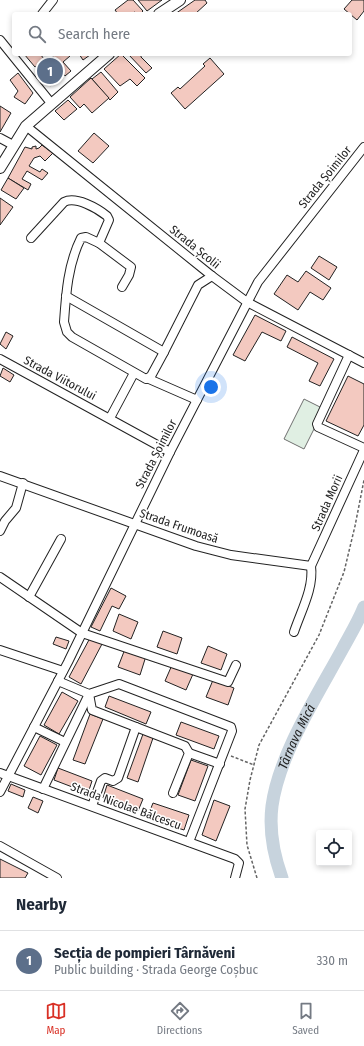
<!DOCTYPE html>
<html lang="en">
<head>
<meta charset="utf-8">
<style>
	body { margin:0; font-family:"Fira Sans Condensed",sans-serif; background:#f6f6f7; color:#1f2937 }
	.controls { position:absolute; right:12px; bottom:12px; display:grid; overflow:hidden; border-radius:4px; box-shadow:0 2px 6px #0003 }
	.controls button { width:36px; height:36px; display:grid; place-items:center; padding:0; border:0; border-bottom:1px solid #e0e1e3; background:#fff; color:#1f2937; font:20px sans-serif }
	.you { position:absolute; left:211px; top:387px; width:14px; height:14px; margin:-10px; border:3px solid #fff; border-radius:50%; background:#1a73e8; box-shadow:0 0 0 6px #1a73e833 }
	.badge { display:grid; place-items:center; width:26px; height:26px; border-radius:50%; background:#d93025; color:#fff; font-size:13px; font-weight:700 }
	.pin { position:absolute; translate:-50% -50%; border:2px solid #fff; box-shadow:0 1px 4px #0006 }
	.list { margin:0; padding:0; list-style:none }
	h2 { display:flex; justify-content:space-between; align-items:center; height:52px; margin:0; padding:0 16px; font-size:17px }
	h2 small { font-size:13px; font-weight:400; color:#747a83 }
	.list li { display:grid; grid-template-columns:26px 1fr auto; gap:12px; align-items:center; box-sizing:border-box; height:60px; padding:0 16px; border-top:1px solid #e0e1e3 }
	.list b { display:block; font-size:15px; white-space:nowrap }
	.list p { margin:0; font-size:13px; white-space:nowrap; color:#747a83 }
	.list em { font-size:13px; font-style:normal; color:#747a83 }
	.icon { flex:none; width:22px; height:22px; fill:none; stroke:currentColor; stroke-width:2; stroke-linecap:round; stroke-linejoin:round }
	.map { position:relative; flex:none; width:364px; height:878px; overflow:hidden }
	.search { position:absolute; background:#fff; box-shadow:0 2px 6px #0003; left:12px; right:12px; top:12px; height:44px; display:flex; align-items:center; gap:10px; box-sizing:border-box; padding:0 14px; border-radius:4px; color:#747a83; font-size:15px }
	.sheet { height:112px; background:#fff }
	nav { display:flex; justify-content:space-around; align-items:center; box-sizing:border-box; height:56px; border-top:1px solid #e0e1e3; background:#fff; font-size:11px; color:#747a83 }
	nav a { display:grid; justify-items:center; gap:2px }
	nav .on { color:#d93025 }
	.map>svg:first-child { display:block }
	.green { fill:#e0efe3; stroke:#6f6f6f }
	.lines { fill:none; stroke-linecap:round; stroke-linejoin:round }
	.river { stroke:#c7d3dd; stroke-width:13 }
	.building { fill:#f3c9c0; stroke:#222 }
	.minor-casing { stroke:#222; stroke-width:10 }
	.major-casing { stroke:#222; stroke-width:12 }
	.path { stroke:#646464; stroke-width:1.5; stroke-dasharray:3 2; stroke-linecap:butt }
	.minor { stroke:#fff; stroke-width:8 }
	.major { stroke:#fff; stroke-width:10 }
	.labels { text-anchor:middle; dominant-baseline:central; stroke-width:3; stroke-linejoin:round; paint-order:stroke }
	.street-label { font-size:12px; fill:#222; stroke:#fff }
	.water-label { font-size:13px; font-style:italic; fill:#222; stroke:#fff }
</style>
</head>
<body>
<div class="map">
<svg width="364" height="878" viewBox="0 0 364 878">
	<rect width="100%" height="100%" fill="#fff"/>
	<!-- green -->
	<path class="green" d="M304,399L324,409L304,449L284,439Z"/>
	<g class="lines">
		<!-- river -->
		<path class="river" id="s1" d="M282,878C274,856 269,830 272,806C279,754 318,694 343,648C350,635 358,622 364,607"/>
	</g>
	<!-- building -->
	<g class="building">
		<path d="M128,0H133L143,11L140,14L134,12L132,14H118L115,10Z"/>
		<path d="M138,0H162L147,11Z"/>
		<path d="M195,0H205L207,3L195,14H175Z"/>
		<path d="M352,0H364V11L357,20L344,9Z"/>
		<path d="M24,54H40L45,60L35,67Z"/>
		<path d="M51,54H68L70,56L63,62L71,71L65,76L60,70L52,76L56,81L50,86L41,75L43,73L39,68L46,62L48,65L55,59Z"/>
		<path d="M79,54H89L90,55L83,60Z"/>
		<path d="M121,54L145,78L137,86L130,79L120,86L104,69Z"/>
		<path d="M128,54H141V57L152,68L146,73Z"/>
		<path d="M210,58L224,74L185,109L171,93L178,87L180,89L205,66L203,64Z"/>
		<path d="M101,72L118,92L110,100L92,79Z"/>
		<path d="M18,73L33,93L25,104L14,97L18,91L10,80Z"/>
		<path d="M91,78L109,98L92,113L84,104L80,108L70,97Z"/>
		<path d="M68,100L77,109L64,120L55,111Z"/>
		<path d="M0,106L11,113L0,132Z"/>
		<path d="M94,133L109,146L93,163L78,151Z"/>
		<path d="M42,145L53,153L45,161L40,156L34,158L29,166L40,172L42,169L48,173L42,180L27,171L22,179L31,184L28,190L8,178L25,147L32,149V147L36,146V149L39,148Z"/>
		<path d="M8,178L24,188L16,199L1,190Z"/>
		<path d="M0,198L13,207L0,225Z"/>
		<path d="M319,256L337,267L329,280L311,268Z"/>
		<path d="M306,271L331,288L323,300L310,292L298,310L274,294L287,275L298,282Z"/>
		<path d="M255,315L286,331L281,341L262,332L245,361L233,355Z"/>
		<path d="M6,332L13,336L6,349L0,344Z"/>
		<path d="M292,337L334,359L320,386L309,381L318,363L287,347Z"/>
		<path d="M3,368L14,375L10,382L0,376Z"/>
		<path d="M348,376L364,384V425L358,436L326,421Z"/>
		<path d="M111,588L126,596L119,609L112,606L100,631L91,627Z"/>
		<path d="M119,614L138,622L131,639L113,631Z"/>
		<path d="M163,631L182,638L177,654L157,647Z"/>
		<path d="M56,637L69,641L66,649L53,644Z"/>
		<path d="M90,638L102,644L81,684L69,677Z"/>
		<path d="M208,646L227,654L221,670L201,663Z"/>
		<path d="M125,649L146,656L140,675L118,667Z"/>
		<path d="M172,665L193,674L186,690L165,681Z"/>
		<path d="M213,680L234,688L228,705L206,697Z"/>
		<path d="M62,692L78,701L59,734L44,725Z"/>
		<path d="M109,696L151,712L146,724L105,707Z"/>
		<path d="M90,714L103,719L85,764L73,760Z"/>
		<path d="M181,722L219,736L214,749L176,735Z"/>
		<path d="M143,734L153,738L138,782L127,778Z"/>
		<path d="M40,736L57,745L41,775L24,766Z"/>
		<path d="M191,760L208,766L195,801L178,795Z"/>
		<path d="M58,768L92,781L88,793L54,780Z"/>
		<path d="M11,784L25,790L23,797L8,791Z"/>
		<path d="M107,785L143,799L138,811L103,798Z"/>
		<path d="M33,797L43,801L38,813L28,808Z"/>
		<path d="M214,800L230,806L216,841L202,835Z"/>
		<path d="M153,803L189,815L184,830L147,818Z"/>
		<path d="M0,859L28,873L25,878H0Z"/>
	</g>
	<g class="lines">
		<defs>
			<g id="minor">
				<path d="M42,14L53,0"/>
				<path d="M0,40L51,103"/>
				<path d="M26,126L212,276L247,302L364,363"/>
				<path d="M0,138L13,145"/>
				<path d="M31,238L64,202C76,196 97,208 107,216L109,220L99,243"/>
				<path d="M122,287L129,275L131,267L99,243L86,237L81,238C68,264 66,293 64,322L67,332L72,337L146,379L151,376L164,352L198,285L212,276"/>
				<path d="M66,296L164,352"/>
				<path d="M349,355L317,424L318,427L364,448"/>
				<path d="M0,359L170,452"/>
				<path d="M149,379L197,400"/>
				<path d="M110,418L134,373"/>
				<path d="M0,476L196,546L231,555L311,566"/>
				<path d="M0,531L5,521L16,508L23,483"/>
				<path d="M311,566L364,450"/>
				<path d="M0,577L82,633L228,682L236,665"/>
				<path d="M29,597L61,539"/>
				<path d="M294,632C301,611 314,588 311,566"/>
				<path d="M0,650L63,671"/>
				<path d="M58,681L89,694L119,684L231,727L232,731L189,842"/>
				<path d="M89,694L92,710L185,746L189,753L173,793"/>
				<path d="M34,727L65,742"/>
				<path d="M189,753L220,764"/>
				<path d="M0,773L235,859L239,863L235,878"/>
				<path d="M43,789L89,694"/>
				<path d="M0,792L68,662L170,452L258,282L364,147"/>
				<path d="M92,806L101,781L105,778L113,781L118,778L136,727"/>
				<path d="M0,846L57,878"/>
			</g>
			<g id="major">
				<path d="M159,14L180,0"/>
				<path d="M0,168L26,126L109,54"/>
			</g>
		</defs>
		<!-- minor casing -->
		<use href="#minor" class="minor-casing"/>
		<!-- major casing -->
		<use href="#major" class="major-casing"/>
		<!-- path -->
		<g class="path">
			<path d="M231,756L254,765"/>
			<path d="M257,878L247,845L245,809L250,780L259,745L319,635L344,572L355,526L364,480"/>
		</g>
		<!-- minor -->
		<use href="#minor" class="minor"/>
		<!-- major -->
		<use href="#major" class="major"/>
	</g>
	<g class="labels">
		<!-- street labels -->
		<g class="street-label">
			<text transform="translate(325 177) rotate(-51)">Strada Șoimilor</text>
			<text transform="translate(195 247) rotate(39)">Strada Școlii</text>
			<text transform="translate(60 378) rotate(28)">Strada Viitorului</text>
			<text transform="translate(156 454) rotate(-63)">Strada Șoimilor</text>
			<text transform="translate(327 503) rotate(-66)">Strada Morii</text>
			<text transform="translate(179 526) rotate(19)">Strada Frumoasă</text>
			<text transform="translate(126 806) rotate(20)">Strada Nicolae Bălcescu</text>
		</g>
		<!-- water labels -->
		<g class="water-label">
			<text stroke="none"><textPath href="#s1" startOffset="147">Târnava Mică</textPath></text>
		</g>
	</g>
</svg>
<div class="controls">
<button><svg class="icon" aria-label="locate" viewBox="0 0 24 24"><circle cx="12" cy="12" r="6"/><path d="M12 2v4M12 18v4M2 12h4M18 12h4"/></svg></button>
</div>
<div class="you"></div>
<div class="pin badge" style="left:50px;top:71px;background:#5c6f8a">1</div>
<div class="search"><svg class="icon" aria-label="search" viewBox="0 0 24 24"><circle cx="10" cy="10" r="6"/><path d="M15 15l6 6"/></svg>Search here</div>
</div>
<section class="sheet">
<h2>Nearby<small></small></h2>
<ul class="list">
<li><span class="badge" style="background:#5c6f8a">1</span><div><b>Secția de pompieri Târnăveni</b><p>Public building · Strada George Coșbuc</p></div><em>330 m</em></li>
</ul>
</section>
<nav>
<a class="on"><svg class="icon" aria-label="map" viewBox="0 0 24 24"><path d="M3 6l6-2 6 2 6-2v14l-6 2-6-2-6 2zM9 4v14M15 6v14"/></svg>Map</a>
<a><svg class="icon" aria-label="directions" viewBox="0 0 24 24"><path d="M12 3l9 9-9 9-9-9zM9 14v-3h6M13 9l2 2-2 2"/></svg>Directions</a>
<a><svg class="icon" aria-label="saved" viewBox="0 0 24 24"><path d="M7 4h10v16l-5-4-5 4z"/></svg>Saved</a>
</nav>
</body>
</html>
